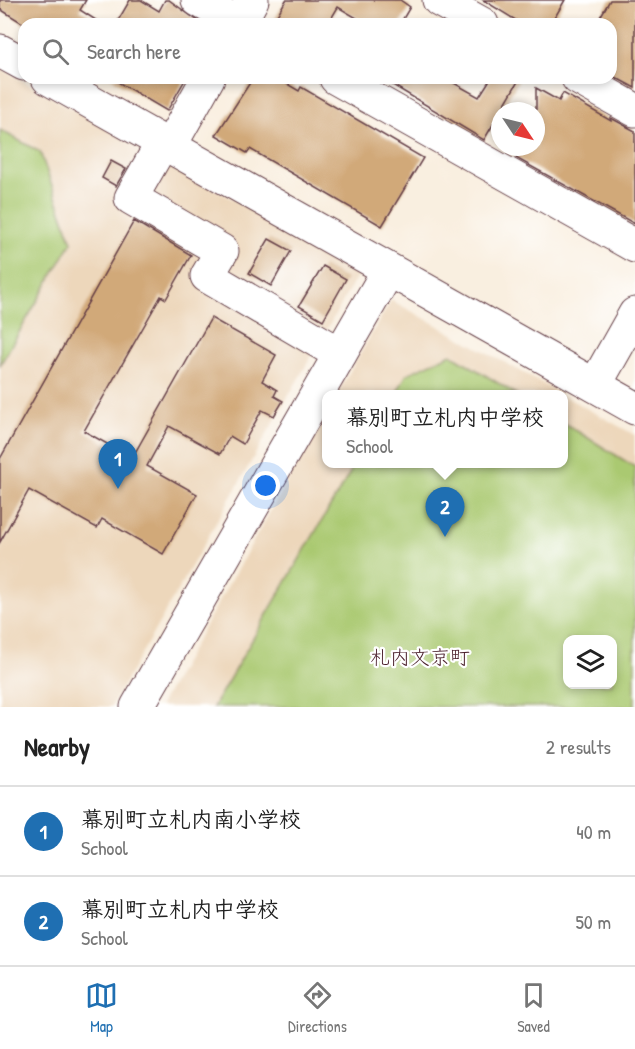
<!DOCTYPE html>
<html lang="en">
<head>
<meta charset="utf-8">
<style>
	body { margin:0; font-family:"Patrick Hand","Klee One",sans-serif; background:#f6f6f6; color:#222 }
	.controls { position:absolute; right:18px; bottom:18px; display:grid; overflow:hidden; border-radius:12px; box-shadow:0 3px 9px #0003 }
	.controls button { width:54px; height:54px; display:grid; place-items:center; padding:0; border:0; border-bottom:2px solid #e0e0e0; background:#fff; color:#222; font:30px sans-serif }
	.compass { position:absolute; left:491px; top:102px; width:54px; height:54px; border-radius:50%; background:#fff; box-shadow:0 3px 9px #0003; rotate:125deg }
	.you { position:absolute; left:266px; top:486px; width:21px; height:21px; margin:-15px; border:4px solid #fff; border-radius:50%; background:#1a73e8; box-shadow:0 0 0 9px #1a73e833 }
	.badge { display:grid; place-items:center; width:39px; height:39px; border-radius:50%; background:#1f6fb2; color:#fff; font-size:20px; font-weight:700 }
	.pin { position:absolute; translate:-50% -50px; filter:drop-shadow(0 2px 3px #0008) }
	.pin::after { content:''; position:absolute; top:32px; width:21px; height:18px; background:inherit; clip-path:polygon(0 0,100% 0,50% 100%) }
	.popup { position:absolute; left:322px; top:390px; width:246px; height:78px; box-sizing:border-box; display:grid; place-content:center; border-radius:12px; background:#fff; filter:drop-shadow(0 2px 4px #0005); font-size:20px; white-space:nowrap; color:#767676 }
	.popup b { font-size:22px; color:#222 }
	.popup::after { content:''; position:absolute; left:50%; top:100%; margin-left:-12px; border:12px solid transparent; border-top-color:#fff }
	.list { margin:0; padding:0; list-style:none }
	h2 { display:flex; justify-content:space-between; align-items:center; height:78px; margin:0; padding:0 24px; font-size:26px }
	h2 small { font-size:20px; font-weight:400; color:#767676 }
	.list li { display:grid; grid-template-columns:39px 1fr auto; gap:18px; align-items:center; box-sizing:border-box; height:90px; padding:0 24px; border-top:2px solid #e0e0e0 }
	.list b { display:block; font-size:22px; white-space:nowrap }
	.list p { margin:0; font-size:20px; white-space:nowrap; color:#767676 }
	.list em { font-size:20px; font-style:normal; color:#767676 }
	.icon { flex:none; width:33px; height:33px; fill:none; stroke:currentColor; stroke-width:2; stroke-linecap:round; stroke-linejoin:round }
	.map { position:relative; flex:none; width:635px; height:707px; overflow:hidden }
	.search { position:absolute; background:#fff; box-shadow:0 3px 9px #0003; left:18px; right:18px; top:18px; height:66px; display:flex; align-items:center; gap:15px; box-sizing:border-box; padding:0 21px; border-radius:18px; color:#767676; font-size:22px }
	.sheet { height:258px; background:#fff }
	nav { display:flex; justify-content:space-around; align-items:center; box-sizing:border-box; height:84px; border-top:2px solid #e0e0e0; background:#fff; font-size:16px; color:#767676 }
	nav a { display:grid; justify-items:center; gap:3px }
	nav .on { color:#1f6fb2 }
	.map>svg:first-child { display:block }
	.built { fill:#edd7bb; fill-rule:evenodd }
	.green { fill:#aac971; stroke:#7a744e; stroke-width:1.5; fill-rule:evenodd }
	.building { fill:#d1a979 }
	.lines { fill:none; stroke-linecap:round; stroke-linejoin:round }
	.minor-casing { stroke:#643e46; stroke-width:35 }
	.minor { stroke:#fff; stroke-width:33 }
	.labels { text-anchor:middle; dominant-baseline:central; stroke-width:4.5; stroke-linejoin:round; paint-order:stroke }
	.quarter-label { font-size:20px; fill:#4a1f2b; stroke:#fff }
</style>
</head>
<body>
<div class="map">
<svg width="635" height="707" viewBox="0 0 635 707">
	<rect width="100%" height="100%" fill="#fff"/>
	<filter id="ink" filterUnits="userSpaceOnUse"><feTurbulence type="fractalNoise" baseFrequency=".0167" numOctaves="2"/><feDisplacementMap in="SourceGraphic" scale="12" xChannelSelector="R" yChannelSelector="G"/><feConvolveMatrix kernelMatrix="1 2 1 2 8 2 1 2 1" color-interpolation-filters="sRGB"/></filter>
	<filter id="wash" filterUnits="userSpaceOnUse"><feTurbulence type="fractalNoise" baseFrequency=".008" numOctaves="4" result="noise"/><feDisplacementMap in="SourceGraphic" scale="24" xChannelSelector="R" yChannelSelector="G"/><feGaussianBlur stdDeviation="1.35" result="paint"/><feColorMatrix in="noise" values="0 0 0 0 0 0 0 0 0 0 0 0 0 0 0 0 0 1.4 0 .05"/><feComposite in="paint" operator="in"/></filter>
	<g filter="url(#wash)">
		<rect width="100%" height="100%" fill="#f9efe0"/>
		<!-- built -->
		<g class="built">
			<path d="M0,68L360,271L111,707H0Z"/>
			<path d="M391,300L562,394H337Z"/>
			<path d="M564,396L635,435V707H159L326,413V464H564ZM568,640H612V684H568Z"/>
		</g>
		<!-- green -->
		<g class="green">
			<path d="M0,130L40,152L72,242L0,365Z"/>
			<path d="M451,354L516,394H396L407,374Z"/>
			<path d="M564,423L635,467V707H213L355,464H564ZM568,640H612V684H568Z"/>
		</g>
		<g id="blocks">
			<!-- building -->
			<g class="building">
				<path d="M0,0H86L80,10L102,24H24L0,9Z"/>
				<path d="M130,0H141L159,11L165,0H169L202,24H116Z"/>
				<path d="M286,0H400L410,7L400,24H367L338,7L328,24H272Z"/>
				<path d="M483,0H565L551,24H522Z"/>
				<path d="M610,0H635V88L611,75V24L599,19Z"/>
				<path d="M111,78H186L167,111Z"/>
				<path d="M253,78H277L299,91L301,87L423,158L382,226L250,149L247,153L216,135Z"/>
				<path d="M381,78H445L479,97L491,78H520L484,140Z"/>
				<path d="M536,88L559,101L563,93L611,121V118L635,131V224L516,158L522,147H536Z"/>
				<path d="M111,161L126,169L116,186L102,178Z"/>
				<path d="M134,221L191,255L166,299L161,296L84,431L132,458L211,318L276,355L262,381L277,390L274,396L283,401L274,416L262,410L243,444L230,436L220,454L169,426L147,466L197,494L163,554L102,519L97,528L29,490L0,542V459Z"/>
				<path d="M269,239L291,251L271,286L249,273Z"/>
				<path d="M323,266L346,279L323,320L299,306Z"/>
			</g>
		</g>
	</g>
	<g filter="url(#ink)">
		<use href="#blocks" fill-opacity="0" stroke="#643e46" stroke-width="1.5"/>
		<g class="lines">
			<defs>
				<g id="minor">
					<path d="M198,0L240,24"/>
					<path d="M439,0L482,24"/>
					<path d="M239,24L252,0"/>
					<path d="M0,51L24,64"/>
					<path d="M48,78L635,408"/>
					<path d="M336,78L635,246"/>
					<path d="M578,78L635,110"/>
					<path d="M163,142L131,198L222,251L207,276L340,354"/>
					<path d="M170,146L208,78"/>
					<path d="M595,385L635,314"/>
					<path d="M137,707L388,271"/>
				</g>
			</defs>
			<!-- minor casing -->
			<use href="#minor" class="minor-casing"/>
			<!-- minor -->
			<use href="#minor" class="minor"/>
		</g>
	</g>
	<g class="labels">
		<!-- quarter labels -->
		<g class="quarter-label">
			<text x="420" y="656">札内文京町</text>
		</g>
	</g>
</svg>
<div class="controls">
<button><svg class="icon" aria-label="layers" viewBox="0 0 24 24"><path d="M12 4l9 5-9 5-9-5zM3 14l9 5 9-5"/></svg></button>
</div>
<svg class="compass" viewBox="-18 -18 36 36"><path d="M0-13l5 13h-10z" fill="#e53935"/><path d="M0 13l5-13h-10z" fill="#767676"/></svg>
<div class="you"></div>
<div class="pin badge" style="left:118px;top:489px">1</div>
<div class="pin badge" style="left:445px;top:537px">2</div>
<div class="popup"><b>幕別町立札内中学校</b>School</div>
<div class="search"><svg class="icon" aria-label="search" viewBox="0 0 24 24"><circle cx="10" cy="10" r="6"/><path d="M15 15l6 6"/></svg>Search here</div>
</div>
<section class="sheet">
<h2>Nearby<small>2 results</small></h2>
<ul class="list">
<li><span class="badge">1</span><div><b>幕別町立札内南小学校</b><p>School</p></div><em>40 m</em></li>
<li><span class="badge">2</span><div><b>幕別町立札内中学校</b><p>School</p></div><em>50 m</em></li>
</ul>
</section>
<nav>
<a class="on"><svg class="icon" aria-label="map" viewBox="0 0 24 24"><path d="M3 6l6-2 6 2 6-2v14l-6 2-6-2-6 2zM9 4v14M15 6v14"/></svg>Map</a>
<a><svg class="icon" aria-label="directions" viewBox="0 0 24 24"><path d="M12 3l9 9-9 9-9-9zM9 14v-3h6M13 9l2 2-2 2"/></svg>Directions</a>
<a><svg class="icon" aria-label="saved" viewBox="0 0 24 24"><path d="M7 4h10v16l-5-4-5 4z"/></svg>Saved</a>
</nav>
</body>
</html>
